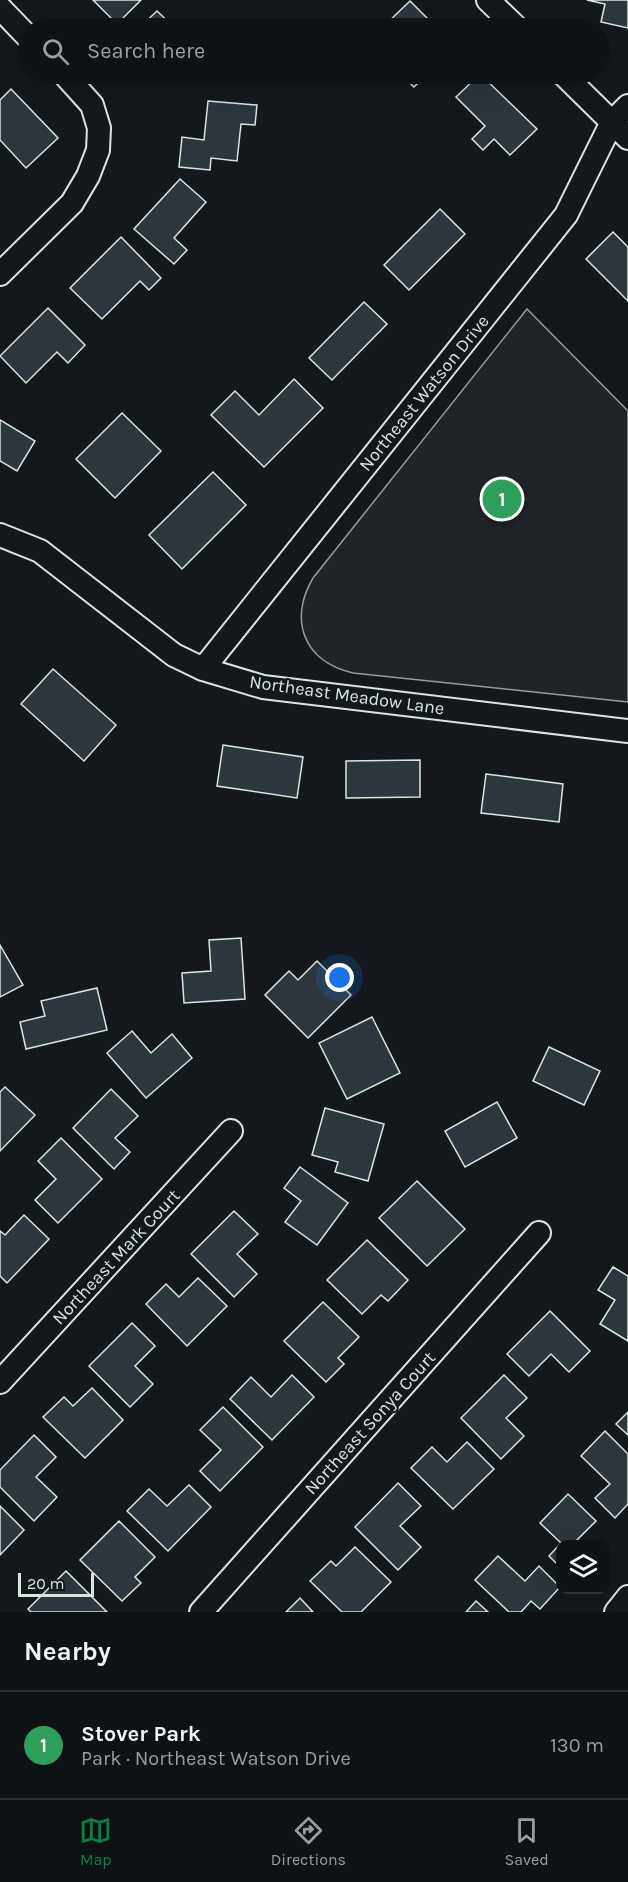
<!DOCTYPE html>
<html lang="en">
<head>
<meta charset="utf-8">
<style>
	body { margin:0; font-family:Karla,sans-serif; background:#181b1e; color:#f1f3f6 }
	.controls { position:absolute; right:18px; bottom:18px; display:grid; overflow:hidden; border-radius:12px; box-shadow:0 6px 24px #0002 }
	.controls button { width:54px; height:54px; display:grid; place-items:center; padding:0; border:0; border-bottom:2px solid #2f3234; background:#0f1215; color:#f1f3f6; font:30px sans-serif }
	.scale { position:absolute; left:18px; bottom:15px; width:76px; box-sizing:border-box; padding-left:6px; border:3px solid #d8e6dc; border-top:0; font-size:16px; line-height:21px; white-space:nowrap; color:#d8e6dc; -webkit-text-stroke:4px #14181c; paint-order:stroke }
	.you { position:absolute; left:340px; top:978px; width:21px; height:21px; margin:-15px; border:4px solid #fff; border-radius:50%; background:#1a73e8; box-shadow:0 0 0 9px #1a73e833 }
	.badge { display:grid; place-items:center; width:39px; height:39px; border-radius:50%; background:#0b8043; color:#fff; font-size:20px; font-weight:700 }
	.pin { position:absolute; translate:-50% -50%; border:3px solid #fff; box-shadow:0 2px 6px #0006 }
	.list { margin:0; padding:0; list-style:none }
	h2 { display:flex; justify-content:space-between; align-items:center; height:78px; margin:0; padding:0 24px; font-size:26px }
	h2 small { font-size:20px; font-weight:400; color:#9b9ea0 }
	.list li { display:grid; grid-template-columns:39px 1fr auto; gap:18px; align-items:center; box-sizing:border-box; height:108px; padding:0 24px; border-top:2px solid #2f3234 }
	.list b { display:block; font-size:22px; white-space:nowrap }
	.list p { margin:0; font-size:20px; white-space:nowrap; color:#9b9ea0 }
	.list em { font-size:20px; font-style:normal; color:#9b9ea0 }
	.icon { flex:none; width:33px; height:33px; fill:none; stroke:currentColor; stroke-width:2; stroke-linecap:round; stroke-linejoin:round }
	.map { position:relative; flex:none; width:628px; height:1612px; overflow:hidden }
	.search { position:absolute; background:#0f1215; box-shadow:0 6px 24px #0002; left:18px; right:18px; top:18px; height:66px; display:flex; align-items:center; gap:15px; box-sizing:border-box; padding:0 21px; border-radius:33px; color:#9b9ea0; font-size:22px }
	.sheet { height:186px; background:#0f1215 }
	nav { display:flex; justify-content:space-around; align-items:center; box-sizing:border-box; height:84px; border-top:2px solid #2f3234; background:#0f1215; font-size:16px; color:#9b9ea0 }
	nav a { display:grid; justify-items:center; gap:3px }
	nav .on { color:#0b8043 }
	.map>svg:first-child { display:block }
	.green { fill:#202428; stroke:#939e99; stroke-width:1.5 }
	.building { fill:#2c363c; stroke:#d8e6dc; stroke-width:1.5 }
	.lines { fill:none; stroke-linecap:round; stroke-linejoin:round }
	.minor-casing { stroke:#d8e6dc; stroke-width:26 }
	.minor { stroke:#14181c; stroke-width:22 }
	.labels { text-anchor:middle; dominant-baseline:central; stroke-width:4.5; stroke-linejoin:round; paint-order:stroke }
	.street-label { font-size:18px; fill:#d8e6dc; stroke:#14181c }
</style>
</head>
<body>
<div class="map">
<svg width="628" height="1612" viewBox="0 0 628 1612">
	<rect width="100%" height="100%" fill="#14181c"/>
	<!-- green -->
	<path class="green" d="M527,309L628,411V702L353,673C304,662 288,620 313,578Z"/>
	<!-- building -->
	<g class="building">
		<path d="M93,0H141L117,24Z"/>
		<path d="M587,0H628V28L601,22L605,4Z"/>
		<path d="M410,1L437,28H382Z"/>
		<path d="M157,11L175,28H139Z"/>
		<path d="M173,74H193L183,83Z"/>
		<path d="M400,74H427L414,87Z"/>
		<path d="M480,74L537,129L510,155L494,139L483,150L472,139L485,126L456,97Z"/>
		<path d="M11,89L58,138L26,168L0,140V100Z"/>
		<path d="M208,101L257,105L255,125L241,124L237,161L211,158L210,170L179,167L182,137L204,140Z"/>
		<path d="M180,179L206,202L174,238L187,250L174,264L134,229Z"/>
		<path d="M440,209L465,234L409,290L384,265Z"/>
		<path d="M613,232L628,247V301L586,259Z"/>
		<path d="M121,237L161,278L149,290L140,281L102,319L70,288Z"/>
		<path d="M364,302L387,324L332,380L309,358Z"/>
		<path d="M48,308L85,345L68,363L57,352L26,383L0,356Z"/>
		<path d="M294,379L323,408L264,467L211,415L235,391L259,415Z"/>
		<path d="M122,413L161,451L115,498L76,459Z"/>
		<path d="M0,420L35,441L17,471L0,461Z"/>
		<path d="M213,472L246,505L182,569L149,535Z"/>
		<path d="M53,669L116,725L84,761L21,704Z"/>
		<path d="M223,745L303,757L297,798L217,786Z"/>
		<path d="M420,760V797L346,798V761Z"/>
		<path d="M486,774L563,784L559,822L481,813Z"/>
		<path d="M241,938L245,999L184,1003L182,973L211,971L209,940Z"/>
		<path d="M0,945L23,985L0,997Z"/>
		<path d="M317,961L351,995L308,1038L265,995L289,971L298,980Z"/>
		<path d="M97,988L107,1030L26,1049L20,1022L45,1016L41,1001Z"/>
		<path d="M372,1017L400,1073L347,1099L319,1043Z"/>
		<path d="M132,1031L151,1053L172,1034L192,1058L146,1098L107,1053Z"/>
		<path d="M549,1047L600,1071L584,1105L533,1081Z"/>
		<path d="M5,1087L35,1115L0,1151V1092Z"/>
		<path d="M111,1089L138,1116L115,1138L130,1152L114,1169L73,1128Z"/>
		<path d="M497,1102L517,1138L465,1167L445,1131Z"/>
		<path d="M325,1108L384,1124L368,1181L335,1172L338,1162L312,1155Z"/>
		<path d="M61,1138L102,1179L58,1223L35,1200L56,1179L38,1161Z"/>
		<path d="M300,1167L348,1203L317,1245L285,1222L301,1201L284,1188Z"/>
		<path d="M417,1181L465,1229L427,1266L379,1218Z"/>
		<path d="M234,1211L258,1234L237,1254L257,1274L234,1297L191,1254Z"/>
		<path d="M24,1215L49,1239L7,1283L0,1276V1231L5,1235Z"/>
		<path d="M367,1240L408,1280L388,1301L381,1295L362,1314L327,1280Z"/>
		<path d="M613,1267L628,1276V1341L600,1324L615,1300L598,1290Z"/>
		<path d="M198,1278L227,1306L187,1346L146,1304L166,1284L179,1297Z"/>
		<path d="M323,1302L359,1337L338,1358L344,1364L326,1382L284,1341Z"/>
		<path d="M550,1311L590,1351L569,1372L551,1354L529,1376L507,1354Z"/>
		<path d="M132,1323L155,1346L135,1366L153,1384L130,1407L89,1366Z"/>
		<path d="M292,1375L314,1397L272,1440L230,1399L251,1377L271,1397Z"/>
		<path d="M504,1375L527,1398L506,1418L524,1436L501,1459L461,1418Z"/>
		<path d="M92,1388L123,1420L85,1458L43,1417L64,1397L73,1406Z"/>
		<path d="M223,1407L263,1447L220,1491L200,1471L221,1450L200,1430Z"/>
		<path d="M628,1412V1435L616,1424Z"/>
		<path d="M605,1431L628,1454V1504L615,1518L595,1498L610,1484L581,1456Z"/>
		<path d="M34,1435L56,1457L36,1477L57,1497L34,1521L0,1487V1470Z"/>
		<path d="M467,1442L494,1469L453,1509L411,1468L432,1447L447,1462Z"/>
		<path d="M398,1483L421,1506L400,1526L421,1547L398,1570L355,1527Z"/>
		<path d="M189,1485L211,1507L168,1551L127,1511L149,1489L167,1506Z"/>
		<path d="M568,1494L596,1521L575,1542L578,1544H560V1567L549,1556L561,1543L540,1523Z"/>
		<path d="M0,1506L24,1530L0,1555Z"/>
		<path d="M119,1521L155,1557L135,1577L141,1583L122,1601L80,1560Z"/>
		<path d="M355,1547L391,1582L361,1612H342L310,1581L331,1561L336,1566Z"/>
		<path d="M498,1556L525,1581L539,1566L560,1587L540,1609L531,1601L521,1612H509L475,1580Z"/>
		<path d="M66,1571L107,1612H31L28,1609Z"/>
		<path d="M300,1598L313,1612H286Z"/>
		<path d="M476,1601L488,1612H466Z"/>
	</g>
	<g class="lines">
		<defs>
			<g id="minor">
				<path d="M488,0L517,28"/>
				<path d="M0,8L28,37"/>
				<path d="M563,74L628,138"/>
				<path d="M0,274L72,203L88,176L98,150L99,128L92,105L64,74"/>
				<path d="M0,535L40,551L174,655L203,669L263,687L628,731"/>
				<path d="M203,669L566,215L612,122L628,106"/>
				<path d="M0,1382L231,1131"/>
				<path d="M201,1612L539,1233"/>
				<path d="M616,1612L628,1597"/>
			</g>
		</defs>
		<!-- minor casing -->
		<use href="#minor" class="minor-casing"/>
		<!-- minor -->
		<use href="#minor" class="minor"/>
	</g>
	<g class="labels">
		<!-- street labels -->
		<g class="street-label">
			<text transform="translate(424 393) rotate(-51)">Northeast Watson Drive</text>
			<text transform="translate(347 695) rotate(8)">Northeast Meadow Lane</text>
			<text transform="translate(116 1257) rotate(-47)">Northeast Mark Court</text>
			<text transform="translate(370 1423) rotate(-48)">Northeast Sonya Court</text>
		</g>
	</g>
</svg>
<div class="controls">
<button><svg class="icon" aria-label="layers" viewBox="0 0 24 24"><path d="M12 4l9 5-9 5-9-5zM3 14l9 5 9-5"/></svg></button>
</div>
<div class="scale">20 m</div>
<div class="you"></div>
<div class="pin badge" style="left:502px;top:499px;background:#2e9e5b">1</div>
<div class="search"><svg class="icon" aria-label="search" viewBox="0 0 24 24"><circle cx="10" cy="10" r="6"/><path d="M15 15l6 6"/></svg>Search here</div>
</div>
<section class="sheet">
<h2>Nearby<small></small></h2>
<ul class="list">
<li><span class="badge" style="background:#2e9e5b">1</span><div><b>Stover Park</b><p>Park · Northeast Watson Drive</p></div><em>130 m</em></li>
</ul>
</section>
<nav>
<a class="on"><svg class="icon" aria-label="map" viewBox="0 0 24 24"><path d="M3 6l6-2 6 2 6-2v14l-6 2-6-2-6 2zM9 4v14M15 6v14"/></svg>Map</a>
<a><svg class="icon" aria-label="directions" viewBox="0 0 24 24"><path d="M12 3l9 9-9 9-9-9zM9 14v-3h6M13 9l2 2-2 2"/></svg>Directions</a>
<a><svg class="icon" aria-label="saved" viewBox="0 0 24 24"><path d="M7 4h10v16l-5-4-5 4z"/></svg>Saved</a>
</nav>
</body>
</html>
